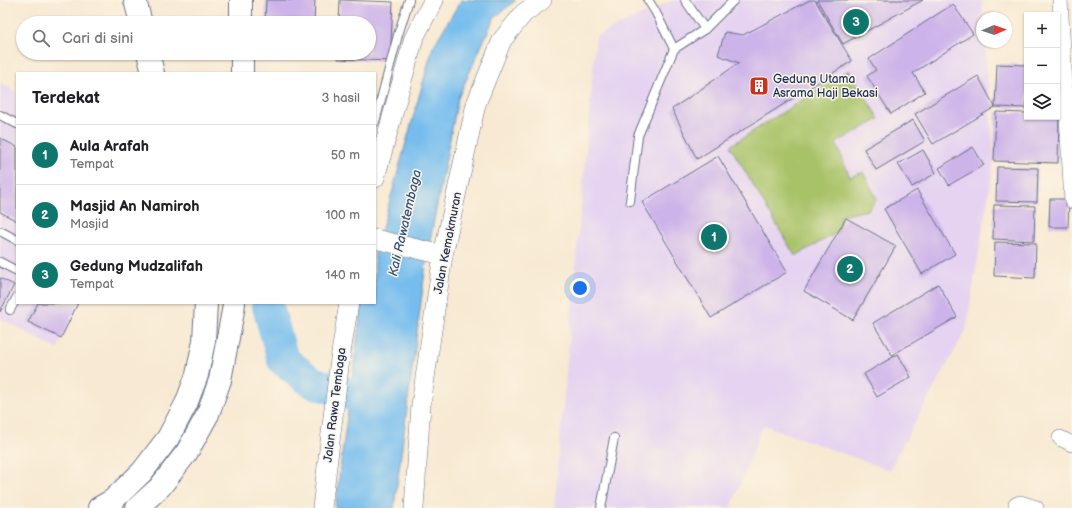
<!DOCTYPE html>
<html lang="id">
<head>
<meta charset="utf-8">
<style>
	body { margin:0; font-family:"Balsamiq Sans",sans-serif; background:#f6f6f6; color:#202124 }
	.controls { position:absolute; right:12px; top:12px; display:grid; overflow:hidden; border-radius:0px; box-shadow:0 1px 3px #0004 }
	.controls button { width:36px; height:36px; display:grid; place-items:center; padding:0; border:0; border-bottom:1px solid #e0e0e0; background:#fff; color:#202124; font:20px sans-serif }
	.compass { position:absolute; left:976px; top:12px; width:36px; height:36px; border-radius:50%; background:#fff; box-shadow:0 1px 3px #0004; rotate:88deg }
	.you { position:absolute; left:580px; top:288px; width:14px; height:14px; margin:-10px; border:3px solid #fff; border-radius:50%; background:#1a73e8; box-shadow:0 0 0 6px #1a73e833 }
	.badge { display:grid; place-items:center; width:26px; height:26px; border-radius:50%; background:#0f766e; color:#fff; font-size:13px; font-weight:700 }
	.pin { position:absolute; translate:-50% -50%; border:2px solid #fff; box-shadow:0 1px 4px #0006 }
	.list { margin:0; padding:0; list-style:none }
	h2 { display:flex; justify-content:space-between; align-items:center; height:52px; margin:0; padding:0 16px; font-size:17px }
	h2 small { font-size:13px; font-weight:400; color:#757577 }
	.list li { display:grid; grid-template-columns:26px 1fr auto; gap:12px; align-items:center; box-sizing:border-box; height:60px; padding:0 16px; border-top:1px solid #e0e0e0 }
	.list b { display:block; font-size:15px; white-space:nowrap }
	.list p { margin:0; font-size:13px; white-space:nowrap; color:#757577 }
	.list em { font-size:13px; font-style:normal; color:#757577 }
	.icon { flex:none; width:22px; height:22px; fill:none; stroke:currentColor; stroke-width:2; stroke-linecap:round; stroke-linejoin:round }
	.map { position:relative; flex:none; width:1072px; height:508px; overflow:hidden }
	.search { position:absolute; background:#fff; box-shadow:0 1px 3px #0004; left:16px; top:16px; width:360px; height:44px; display:flex; align-items:center; gap:10px; box-sizing:border-box; padding:0 14px; border-radius:22px; color:#757577; font-size:15px }
	.panel { position:absolute; background:#fff; box-shadow:0 1px 3px #0004; left:16px; top:72px; width:360px; height:232px; border-radius:0px }
	.map>svg:first-child { display:block }
	.built { fill:#e5d3f1 }
	.green { fill:#a8c268; stroke:#627863 }
	.water { fill:#76bdee; stroke:#4876a6 }
	.lines { fill:none; stroke-linecap:round; stroke-linejoin:round }
	.river { stroke:#76bdee; stroke-width:32 }
	.building { fill:#ccb3ea }
	.service-casing { stroke:#687087; stroke-width:10 }
	.minor-casing { stroke:#687087; stroke-width:16 }
	.tertiary-casing { stroke:#687087; stroke-width:20 }
	.motorway-casing { stroke:#687087; stroke-width:24 }
	.service { stroke:#fff; stroke-width:8 }
	.minor { stroke:#fff; stroke-width:15 }
	.tertiary { stroke:#fff; stroke-width:19 }
	.motorway { stroke:#fff; stroke-width:22 }
	.labels { text-anchor:middle; dominant-baseline:central; stroke-width:3; stroke-linejoin:round; paint-order:stroke }
	.poi-label { font-size:12px; fill:#1b2f5e; stroke:#fcf5e5; text-anchor:start }
	.street-label { font-size:12px; fill:#1b2f5e; stroke:#fcf5e5 }
	.water-label { font-size:13px; font-style:italic; fill:#325282; stroke:#fcf5e5 }
</style>
</head>
<body>
<div class="map">
<svg width="1072" height="508" viewBox="0 0 1072 508">
	<rect width="100%" height="100%" fill="#fcf5e5"/>
	<filter id="ink" filterUnits="userSpaceOnUse"><feTurbulence type="fractalNoise" baseFrequency=".025" numOctaves="2"/><feDisplacementMap in="SourceGraphic" scale="8" xChannelSelector="R" yChannelSelector="G"/><feConvolveMatrix kernelMatrix="1 2 1 2 8 2 1 2 1" color-interpolation-filters="sRGB"/></filter>
	<filter id="wash" filterUnits="userSpaceOnUse"><feTurbulence type="fractalNoise" baseFrequency=".012" numOctaves="4" result="noise"/><feDisplacementMap in="SourceGraphic" scale="16" xChannelSelector="R" yChannelSelector="G"/><feGaussianBlur stdDeviation="0.9" result="paint"/><feColorMatrix in="noise" values="0 0 0 0 0 0 0 0 0 0 0 0 0 0 0 0 0 1.4 0 .05"/><feComposite in="paint" operator="in"/></filter>
	<g filter="url(#wash)">
		<rect width="100%" height="100%" fill="#f8e9d2"/>
		<!-- built -->
		<g class="built">
			<path d="M673,0H982L983,18H982V42H985L994,161L966,330L889,470L763,425L731,508H554L596,36Z"/>
			<path d="M0,82L17,93V303H80L57,349L0,318Z"/>
		</g>
		<!-- green -->
		<path class="green" d="M849,70L879,119L836,143L850,177L863,172L877,199L868,210L841,216L838,232L795,256L730,146Z"/>
		<!-- water -->
		<path class="water" d="M461,0H516L494,18L458,98L427,256L394,508H335L362,303H375V253L433,47Z"/>
		<g class="lines">
			<!-- river -->
			<path class="river" d="M267,303L283,360L312,382L378,403"/>
		</g>
		<g id="blocks">
			<!-- building -->
			<g class="building">
				<path d="M266,0H315L314,23H265Z"/>
				<path d="M340,0L393,2L390,61L338,59V53H369V23H339Z"/>
				<path d="M810,0H815L852,61L697,159L672,109L739,63L718,55L725,32L743,35Z"/>
				<path d="M817,0H923L843,44Z"/>
				<path d="M953,4L973,34L913,73L925,92L891,114L867,76L876,70L869,59Z"/>
				<path d="M273,53H313V56L273,54Z"/>
				<path d="M997,64L1027,65V108L995,107Z"/>
				<path d="M978,76L995,107L933,144L915,114Z"/>
				<path d="M996,112L1027,113V117H1057V114H1059L1058,163L994,161Z"/>
				<path d="M913,120L925,141L876,170L864,149Z"/>
				<path d="M0,138L17,147V221L0,212Z"/>
				<path d="M973,147L984,165L949,185L939,168Z"/>
				<path d="M923,150L936,173L912,187L898,164Z"/>
				<path d="M718,156L787,272L711,318L642,202Z"/>
				<path d="M997,167L1038,168L1037,202L996,201Z"/>
				<path d="M917,190L955,254L922,274L884,209Z"/>
				<path d="M1050,199H1069L1068,227H1049Z"/>
				<path d="M994,205L1035,206L1034,241L993,239Z"/>
				<path d="M846,218L896,246L853,320L804,291Z"/>
				<path d="M995,242L1036,243L1035,278L994,276Z"/>
				<path d="M0,278L14,285L0,312Z"/>
				<path d="M938,284L957,317L892,355L873,323Z"/>
				<path d="M38,303H78L61,338L28,322Z"/>
				<path d="M898,354L911,377L877,397L864,374Z"/>
			</g>
		</g>
	</g>
	<g filter="url(#ink)">
		<use href="#blocks" fill-opacity="0" stroke="#687087" stroke-width="1"/>
		<g class="lines">
			<defs>
				<g id="service">
					<path d="M648,0L655,11L674,49"/>
					<path d="M685,0L705,29"/>
					<path d="M0,115L17,124"/>
					<path d="M375,122L398,35L409,0"/>
					<path d="M630,201L638,136L674,49L705,29L734,0"/>
					<path d="M0,231L17,240"/>
					<path d="M0,262L17,271"/>
					<path d="M10,310L17,297"/>
					<path d="M601,508L614,438"/>
				</g>
				<g id="minor">
					<path d="M1060,0L1072,201"/>
					<path d="M1060,438L1072,444"/>
					<path d="M1016,508V505L1020,503L1036,508"/>
				</g>
				<g id="tertiary">
					<path d="M375,178L414,38L431,5L434,0"/>
					<path d="M375,239L443,255"/>
					<path d="M322,508L340,359L349,303"/>
					<path d="M414,508L421,405L443,255L476,104L502,40L524,13L542,0"/>
				</g>
				<g id="motorway">
					<path d="M135,0L141,23"/>
					<path d="M241,0V23"/>
					<path d="M148,53L153,73"/>
					<path d="M242,53V73"/>
					<path d="M99,508L113,500L142,472L168,438L186,404L197,375L204,341L206,303"/>
					<path d="M137,508L160,487L187,452L208,414L220,380L233,311L234,303"/>
				</g>
			</defs>
			<!-- service casing -->
			<use href="#service" class="service-casing"/>
			<!-- minor casing -->
			<use href="#minor" class="minor-casing"/>
			<!-- tertiary casing -->
			<use href="#tertiary" class="tertiary-casing"/>
			<!-- motorway casing -->
			<use href="#motorway" class="motorway-casing"/>
			<!-- service -->
			<use href="#service" class="service"/>
			<!-- minor -->
			<use href="#minor" class="minor"/>
			<!-- tertiary -->
			<use href="#tertiary" class="tertiary"/>
			<!-- motorway -->
			<use href="#motorway" class="motorway"/>
		</g>
	</g>
	<!-- icons -->
	<defs>
		<symbol id="building-square" viewBox="-11 -11 22 22"><rect x="-9" y="-9" width="18" height="18" rx="4" fill="#c8321e" stroke="#fcf5e5"/><path d="M-4-6H4V6H1V3H-1V6H-4ZM-2.5-4.3h1.7v1.8h-1.7ZM.8-4.3h1.7v1.8H.8ZM-2.5-1h1.7V.8h-1.7ZM.8-1h1.7V.8H.8Z" fill="#fff"/></symbol>
	</defs>
	<g fill-rule="evenodd">
		<use href="#building-square" x="748" y="75" width="22" height="22"/>
	</g>
	<g class="labels">
		<!-- poi labels -->
		<g class="poi-label">
			<text x="773" y="79">Gedung Utama<tspan x="773" dy="14">Asrama Haji Bekasi</tspan></text>
		</g>
		<!-- street labels -->
		<g class="street-label">
			<text transform="translate(448 243) rotate(-79)">Jalan Kemakmuran</text>
			<text transform="translate(335 405) rotate(-83)">Jalan Rawa Tembaga</text>
		</g>
		<!-- water labels -->
		<g class="water-label">
			<text transform="translate(405 223) rotate(-77)">Kali Rawatembaga</text>
		</g>
	</g>
</svg>
<div class="controls">
<button>+</button>
<button>−</button>
<button><svg class="icon" aria-label="layers" viewBox="0 0 24 24"><path d="M12 4l9 5-9 5-9-5zM3 14l9 5 9-5"/></svg></button>
</div>
<svg class="compass" viewBox="-18 -18 36 36"><path d="M0-13l5 13h-10z" fill="#e53935"/><path d="M0 13l5-13h-10z" fill="#757577"/></svg>
<div class="you"></div>
<div class="pin badge" style="left:714px;top:237px">1</div>
<div class="pin badge" style="left:850px;top:269px">2</div>
<div class="pin badge" style="left:856px;top:22px">3</div>
<div class="search"><svg class="icon" aria-label="search" viewBox="0 0 24 24"><circle cx="10" cy="10" r="6"/><path d="M15 15l6 6"/></svg>Cari di sini</div>
<section class="panel">
<h2>Terdekat<small>3 hasil</small></h2>
<ul class="list">
<li><span class="badge">1</span><div><b>Aula Arafah</b><p>Tempat</p></div><em>50 m</em></li>
<li><span class="badge">2</span><div><b>Masjid An Namiroh</b><p>Masjid</p></div><em>100 m</em></li>
<li><span class="badge">3</span><div><b>Gedung Mudzalifah</b><p>Tempat</p></div><em>140 m</em></li>
</ul>
</section>
</div>
</body>
</html>
